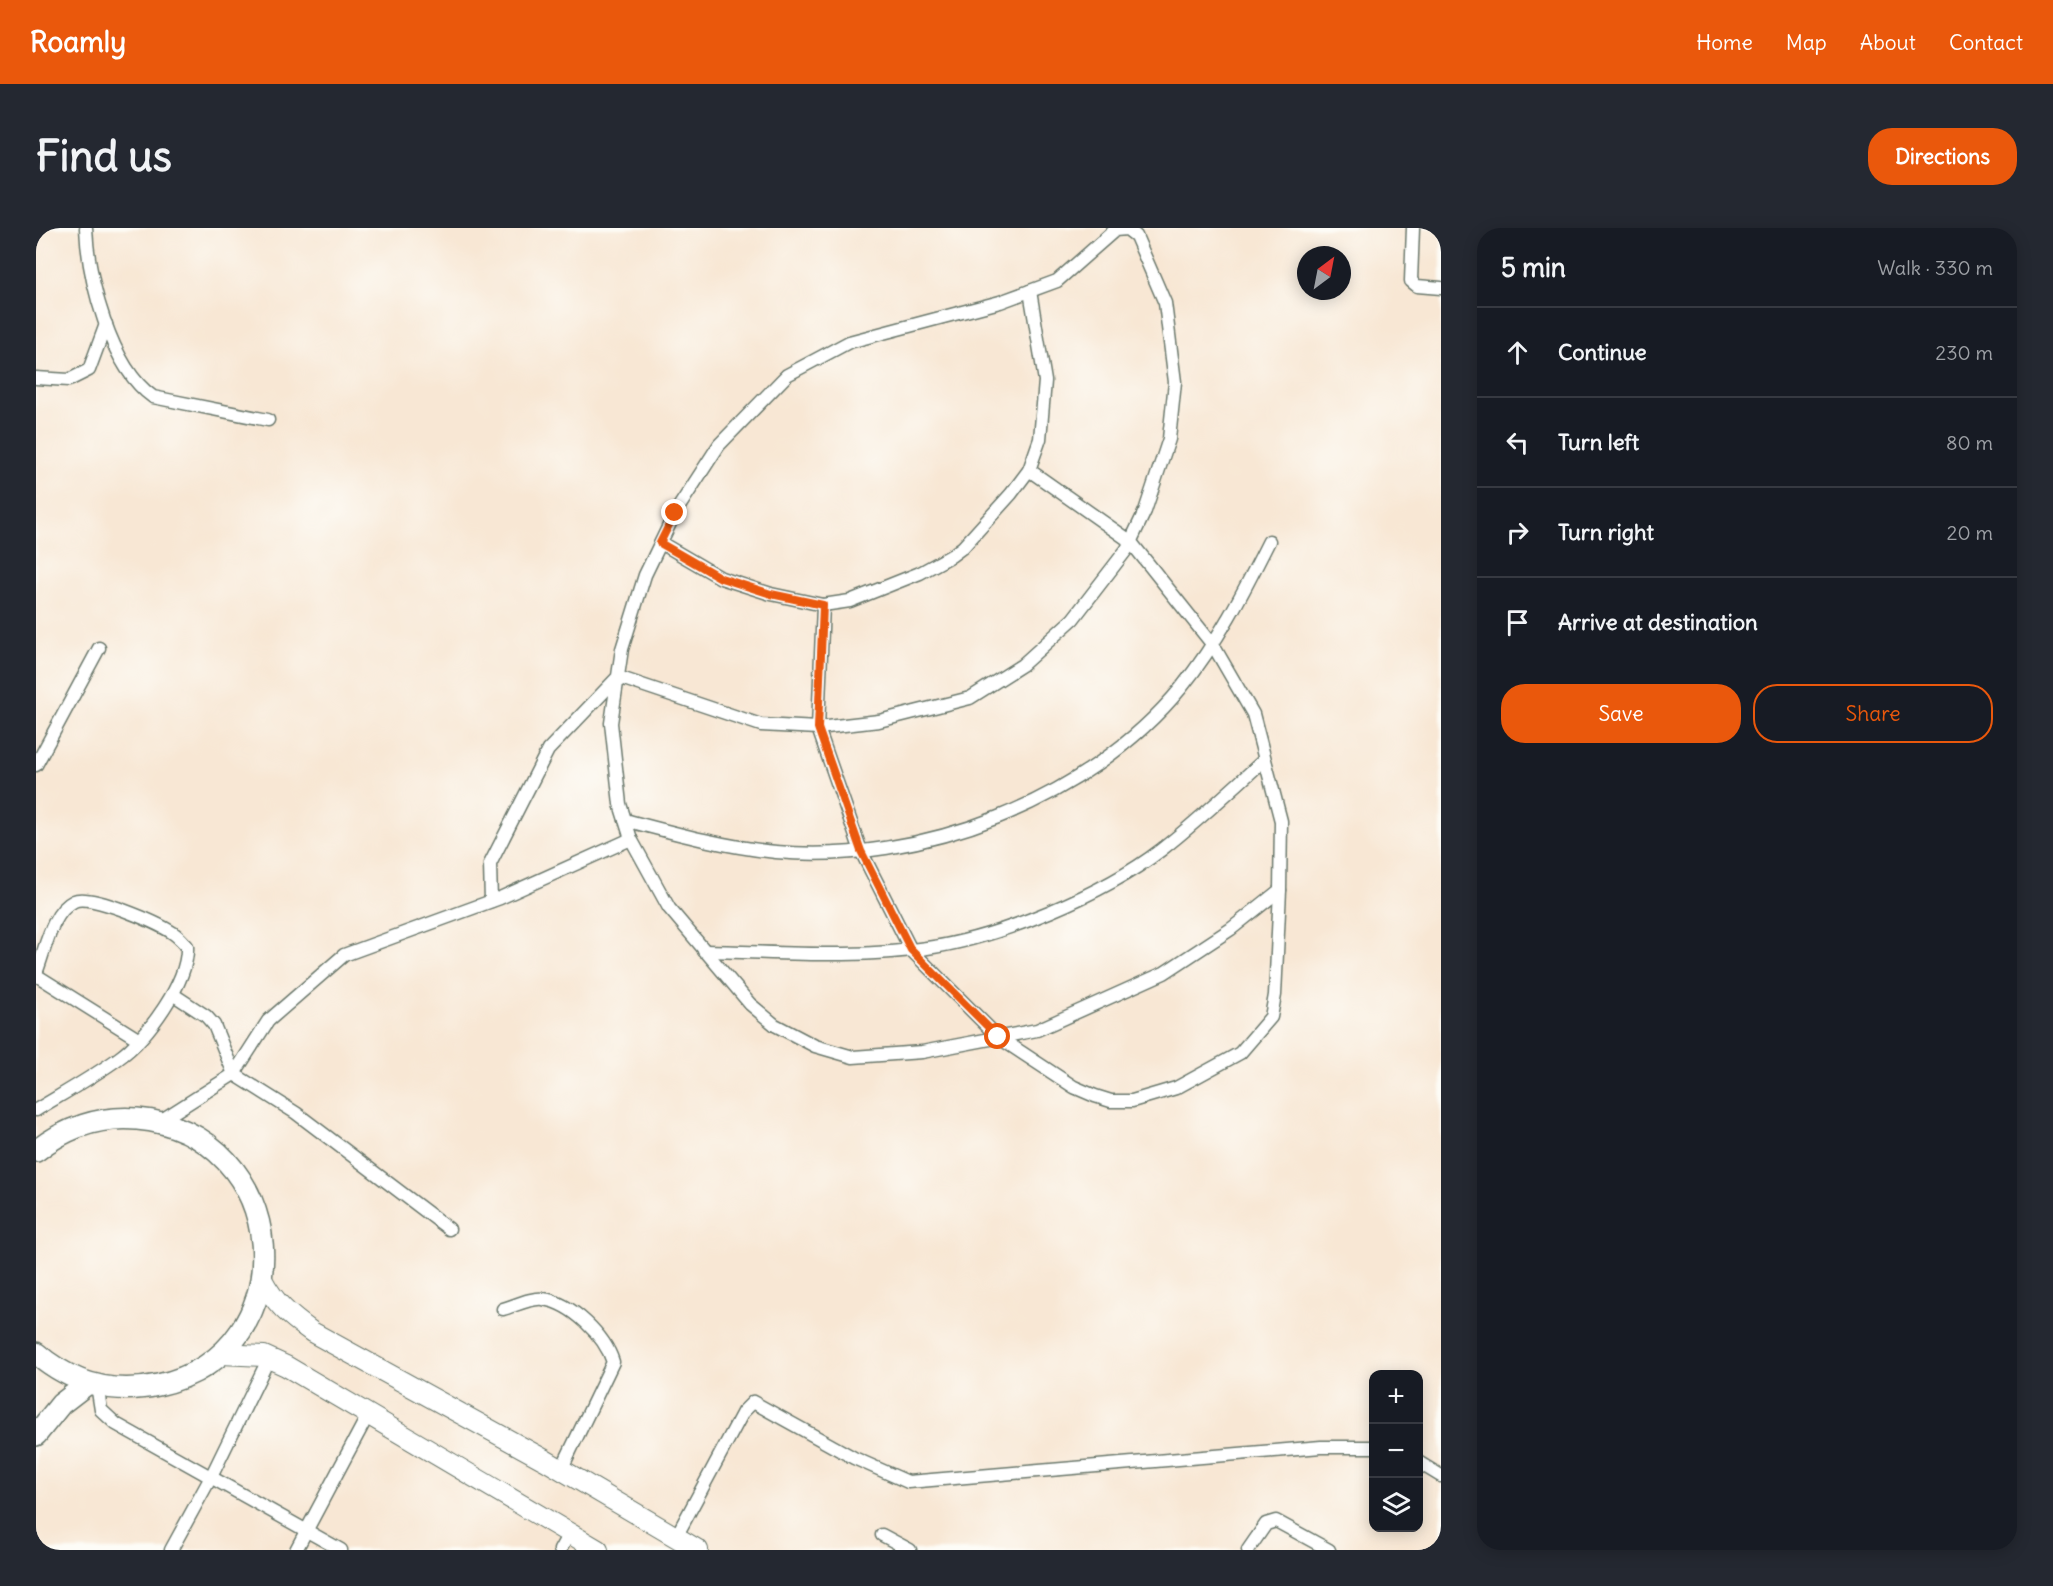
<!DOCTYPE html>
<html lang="en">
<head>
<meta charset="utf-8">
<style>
	body { margin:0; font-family:Delius,sans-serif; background:#242831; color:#f1f3f6 }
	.controls { position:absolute; right:18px; bottom:18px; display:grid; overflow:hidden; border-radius:12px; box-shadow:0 3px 15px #0003 }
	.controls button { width:54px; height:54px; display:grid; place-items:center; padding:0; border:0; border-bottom:2px solid #363941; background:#171b24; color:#f1f3f6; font:30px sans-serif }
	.compass { position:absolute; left:1261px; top:18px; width:54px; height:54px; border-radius:50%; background:#171b24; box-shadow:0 3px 15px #0003; rotate:32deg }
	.stop { position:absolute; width:18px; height:18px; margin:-14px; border:4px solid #ea580c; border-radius:50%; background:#fff }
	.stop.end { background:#ea580c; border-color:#fff; box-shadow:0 2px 6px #0008 }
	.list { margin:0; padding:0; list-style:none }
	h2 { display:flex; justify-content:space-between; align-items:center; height:78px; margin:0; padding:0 24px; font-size:26px }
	h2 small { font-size:20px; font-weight:400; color:#9ea1a6 }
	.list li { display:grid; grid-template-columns:39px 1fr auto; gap:18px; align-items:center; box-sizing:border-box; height:90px; padding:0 24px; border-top:2px solid #363941 }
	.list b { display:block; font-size:22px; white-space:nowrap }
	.list em { font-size:20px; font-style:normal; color:#9ea1a6 }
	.actions { display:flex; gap:12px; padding:18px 24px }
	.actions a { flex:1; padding:14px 0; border:2px solid #ea580c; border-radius:24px; text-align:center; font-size:21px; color:#ea580c }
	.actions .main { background:#ea580c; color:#fff }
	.icon { flex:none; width:33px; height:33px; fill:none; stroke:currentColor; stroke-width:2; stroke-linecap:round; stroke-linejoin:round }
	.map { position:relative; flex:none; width:1405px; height:1322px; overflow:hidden; border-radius:24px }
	header { display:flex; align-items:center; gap:36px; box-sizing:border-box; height:84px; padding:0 30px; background:#ea580c; color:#fff }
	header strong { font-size:28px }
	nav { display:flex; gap:33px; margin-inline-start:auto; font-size:21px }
	.intro { display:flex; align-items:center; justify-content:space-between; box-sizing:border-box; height:144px; padding:0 36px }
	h1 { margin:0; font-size:42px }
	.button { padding:15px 27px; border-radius:24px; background:#ea580c; color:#fff; font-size:21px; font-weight:700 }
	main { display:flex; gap:36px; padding:0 36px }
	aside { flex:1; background:#171b24; border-radius:24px; box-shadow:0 3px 15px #0003 }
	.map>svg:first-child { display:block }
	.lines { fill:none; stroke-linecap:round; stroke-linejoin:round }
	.minor-casing { stroke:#6b786c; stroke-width:15 }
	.primary-casing { stroke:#6b786c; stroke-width:22 }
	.trunk-casing { stroke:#6b786c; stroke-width:24 }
	.minor { stroke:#fff; stroke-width:12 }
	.primary { stroke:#fff; stroke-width:20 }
	.trunk { stroke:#fff; stroke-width:21 }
	.route { stroke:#ea580c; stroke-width:8 }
</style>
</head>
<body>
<header>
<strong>Roamly</strong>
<nav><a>Home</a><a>Map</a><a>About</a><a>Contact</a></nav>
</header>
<div class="intro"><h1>Find us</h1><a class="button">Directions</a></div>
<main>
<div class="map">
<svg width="1405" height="1322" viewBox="0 0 1405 1322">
	<rect width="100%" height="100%" fill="#fdfcf7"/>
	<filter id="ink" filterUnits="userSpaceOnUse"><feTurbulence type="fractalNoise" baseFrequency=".0167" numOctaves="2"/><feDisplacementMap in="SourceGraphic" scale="12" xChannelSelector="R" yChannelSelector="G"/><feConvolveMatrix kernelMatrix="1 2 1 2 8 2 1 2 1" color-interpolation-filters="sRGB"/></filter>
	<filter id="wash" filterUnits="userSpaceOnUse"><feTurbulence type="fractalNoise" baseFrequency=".008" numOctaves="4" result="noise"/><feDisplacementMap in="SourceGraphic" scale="24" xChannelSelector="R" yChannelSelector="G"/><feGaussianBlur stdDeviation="1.35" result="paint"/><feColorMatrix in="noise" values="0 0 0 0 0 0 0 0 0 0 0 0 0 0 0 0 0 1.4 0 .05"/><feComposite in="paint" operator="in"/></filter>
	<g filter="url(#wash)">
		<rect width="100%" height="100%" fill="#f8e7d4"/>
	</g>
	<g filter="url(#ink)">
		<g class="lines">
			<defs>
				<g id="minor">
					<path d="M50,0C52,50 74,139 117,169L232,192"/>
					<path d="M1377,0L1375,53L1381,58L1405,60"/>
					<path d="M0,150L33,152L53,142L70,96"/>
					<path d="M625,315L685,350L735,366L787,377L814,373L884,345L915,328L927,319L975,266L993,242L1004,211L1009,153L994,63"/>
					<path d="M787,377L782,500L825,623L875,722L962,809L1038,859L1059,868L1075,873H1096L1140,860L1204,825L1235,789L1239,767L1244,662L1245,593L1217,486L1177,417L1094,313L993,242"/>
					<path d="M0,537L63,420"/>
					<path d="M589,592C638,605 689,619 740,624C884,637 1052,573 1145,460C1182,414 1207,365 1233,313"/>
					<path d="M455,673L454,636L512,522L582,449L725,497L782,500L843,493L934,470L986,437L1037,391L1091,321L1109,283L1133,211L1139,154L1129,75L1100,8L1091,1L1079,2L1021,53L964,74L813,114L751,147L683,217L639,285L609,347L586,421L575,495L584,576L595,611L633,680L714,776L739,797L779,818L817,829L886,824L1001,802L1128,745L1195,701L1244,662"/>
					<path d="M668,723C742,724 818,731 891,720C963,710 1068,666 1125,622C1161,594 1194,563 1228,532"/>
					<path d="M0,745C9,723 15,684 38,673C54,665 122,695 137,705C142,708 147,714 151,718C153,753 111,810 83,830C57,849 28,865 0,882"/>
					<path d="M0,747L102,811"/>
					<path d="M138,767L170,788L178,797L198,846L260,885L413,1001"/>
					<path d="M124,893L198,846L232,793L308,727L464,670L595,611"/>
					<path d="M467,1081C478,1078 496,1069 507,1071C536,1075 569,1108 577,1134L525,1242"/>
					<path d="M61,1157L65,1182L80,1196L305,1322"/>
					<path d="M1382,1234L1405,1248"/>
					<path d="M846,1307L874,1322"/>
					<path d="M640,1309L707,1184L717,1174L818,1230L872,1254L1285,1219H1338"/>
					<path d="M135,1322L175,1249L233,1130"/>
					<path d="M260,1322L332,1187"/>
					<path d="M524,1322L533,1306"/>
					<path d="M1212,1322L1230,1296L1240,1293L1293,1322"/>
				</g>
				<g id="primary">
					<path d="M226,1051C239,1076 254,1088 276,1104L509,1232L662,1322"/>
					<path d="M185,1126L228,1128L250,1138L562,1322"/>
				</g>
				<g id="trunk">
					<path d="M0,923C29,900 64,888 101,891C255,904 274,1124 122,1157C77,1167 35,1155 0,1125"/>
					<path d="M0,1207L25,1176L51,1156"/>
				</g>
			</defs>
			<!-- minor casing -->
			<use href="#minor" class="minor-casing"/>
			<!-- primary casing -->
			<use href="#primary" class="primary-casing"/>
			<!-- trunk casing -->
			<use href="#trunk" class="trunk-casing"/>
			<!-- minor -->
			<use href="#minor" class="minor"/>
			<!-- primary -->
			<use href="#primary" class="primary"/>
			<!-- trunk -->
			<use href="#trunk" class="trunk"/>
		</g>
	</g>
	<g class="lines" filter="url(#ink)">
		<!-- route -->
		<path class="route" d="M639,285L624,315L685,350L735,366L787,377L782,500L825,623L875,722L962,809"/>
	</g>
</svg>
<div class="controls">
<button>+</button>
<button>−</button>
<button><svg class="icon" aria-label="layers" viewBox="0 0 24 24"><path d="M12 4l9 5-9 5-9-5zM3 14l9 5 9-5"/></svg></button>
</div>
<svg class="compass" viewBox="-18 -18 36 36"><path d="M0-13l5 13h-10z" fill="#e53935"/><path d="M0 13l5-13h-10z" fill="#9ea1a6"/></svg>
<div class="stop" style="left:962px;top:809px"></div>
<div class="stop end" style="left:639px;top:285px"></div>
</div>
<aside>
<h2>5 min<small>Walk · 330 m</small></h2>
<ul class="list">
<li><svg class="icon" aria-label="ahead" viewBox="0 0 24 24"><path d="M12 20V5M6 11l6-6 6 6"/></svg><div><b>Continue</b></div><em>230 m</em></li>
<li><svg class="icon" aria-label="left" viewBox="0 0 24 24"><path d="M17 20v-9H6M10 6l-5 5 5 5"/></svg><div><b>Turn left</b></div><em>80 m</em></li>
<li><svg class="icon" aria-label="right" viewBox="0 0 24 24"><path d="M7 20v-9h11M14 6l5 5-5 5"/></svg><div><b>Turn right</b></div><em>20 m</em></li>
<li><svg class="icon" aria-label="arrive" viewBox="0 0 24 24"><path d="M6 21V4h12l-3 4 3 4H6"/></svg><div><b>Arrive at destination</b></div></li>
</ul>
<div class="actions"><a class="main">Save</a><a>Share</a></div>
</aside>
</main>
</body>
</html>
